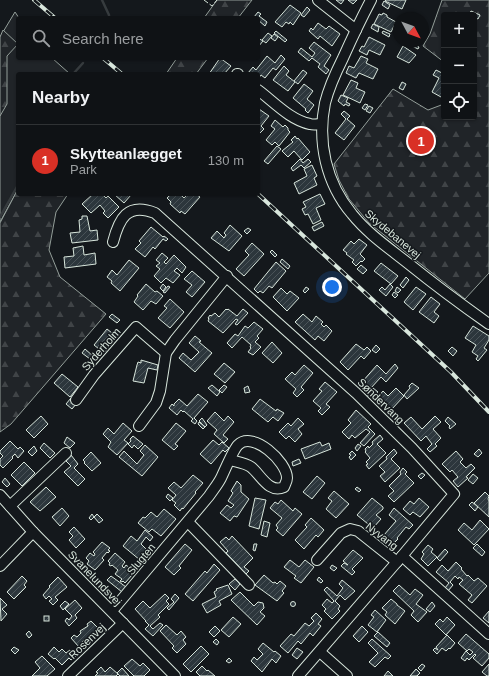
<!DOCTYPE html>
<html lang="en">
<head>
<meta charset="utf-8">
<style>
	body { margin:0; font-family:Helvetica,sans-serif; background:#181b1e; color:#f1f3f6 }
	.controls { position:absolute; right:12px; top:12px; display:grid; overflow:hidden; border-radius:4px; box-shadow:0 1px 3px #0004 }
	.controls button { width:36px; height:36px; display:grid; place-items:center; padding:0; border:0; border-bottom:1px solid #2f3234; background:#0f1215; color:#f1f3f6; font:20px sans-serif }
	.compass { position:absolute; left:393px; top:12px; width:36px; height:36px; border-radius:50%; background:#0f1215; box-shadow:0 1px 3px #0004; rotate:131deg }
	.you { position:absolute; left:332px; top:287px; width:14px; height:14px; margin:-10px; border:3px solid #fff; border-radius:50%; background:#1a73e8; box-shadow:0 0 0 6px #1a73e833 }
	.badge { display:grid; place-items:center; width:26px; height:26px; border-radius:50%; background:#d93025; color:#fff; font-size:13px; font-weight:700 }
	.pin { position:absolute; translate:-50% -50%; border:2px solid #fff; box-shadow:0 1px 4px #0006 }
	.list { margin:0; padding:0; list-style:none }
	h2 { display:flex; justify-content:space-between; align-items:center; height:52px; margin:0; padding:0 16px; font-size:17px }
	h2 small { font-size:13px; font-weight:400; color:#9b9ea0 }
	.list li { display:grid; grid-template-columns:26px 1fr auto; gap:12px; align-items:center; box-sizing:border-box; height:72px; padding:0 16px; border-top:1px solid #2f3234 }
	.list b { display:block; font-size:15px; white-space:nowrap }
	.list p { margin:0; font-size:13px; white-space:nowrap; color:#9b9ea0 }
	.list em { font-size:13px; font-style:normal; color:#9b9ea0 }
	.icon { flex:none; width:22px; height:22px; fill:none; stroke:currentColor; stroke-width:2; stroke-linecap:round; stroke-linejoin:round }
	.map { position:relative; flex:none; width:489px; height:676px; overflow:hidden }
	.search { position:absolute; background:#0f1215; box-shadow:0 1px 3px #0004; left:16px; top:16px; width:244px; height:44px; display:flex; align-items:center; gap:10px; box-sizing:border-box; padding:0 14px; border-radius:4px; color:#9b9ea0; font-size:15px }
	.panel { position:absolute; background:#0f1215; box-shadow:0 1px 3px #0004; left:16px; top:72px; width:244px; height:124px; border-radius:4px }
	.map>svg:first-child { display:block }
	.green { fill:#202428; stroke:#939e99 }
	.forest { fill:url(#forest-firs); stroke:#939e99 }
	.lines { fill:none; stroke-linecap:round; stroke-linejoin:round }
	.stream { stroke:#363b3e; stroke-width:2.5 }
	.building { fill:url(#building-hatch); stroke:#d8e6dc }
	.minor-casing { stroke:#d8e6dc; stroke-width:12 }
	.minor { stroke:#14181c; stroke-width:10 }
	.rail-casing { stroke:#d8e6dc; stroke-width:4 }
	.rail { stroke:#14181c; stroke-width:2.5; stroke-dasharray:8; stroke-linecap:butt }
	.fence { stroke:#d8e6dc; stroke-width:1; stroke-dasharray:5 2; stroke-linecap:butt }
	.labels { text-anchor:middle; dominant-baseline:central; stroke-width:3; stroke-linejoin:round; paint-order:stroke }
	.street-label { font-size:11px; fill:#d8e6dc; stroke:#14181c }
</style>
</head>
<body>
<div class="map">
<svg width="489" height="676" viewBox="0 0 489 676">
	<defs>
		<pattern id="forest-firs" width="22" height="20" patternUnits="userSpaceOnUse"><rect width="22" height="20" fill="#202428"/><path d="M5 1l3.5 6h-7zM16 11l3.5 6h-7z" fill="#404447"/></pattern>
		<pattern id="building-hatch" width="6" height="6" patternUnits="userSpaceOnUse"><rect width="6" height="6" fill="#2c363c"/><path d="M-1 1l2-2M0 6l6-6M5 7l2-2" fill="none" stroke="#4a5358"/></pattern>
	</defs>
	<rect width="100%" height="100%" fill="#14181c"/>
	<!-- green -->
	<path class="green" d="M15,12L19,18H18V58H52L70,74H18V189L0,222V37Z"/>
	<!-- forest -->
	<g class="forest">
		<path d="M217,0H252L238,18H204Z"/>
		<path d="M442,0H489V273L465,299L369,223L349,199L339,180L334,164L393,89L428,110L444,104V117H474V15H444V62L423,46L430,34Z"/>
		<path d="M3,30L18,44L7,56V104L0,116V37Z"/>
		<path d="M177,58H208L196,74H166Z"/>
		<path d="M18,189V194H68L56,212L49,250L60,277L106,314L11,424L0,432V223Z"/>
	</g>
	<g class="lines">
		<!-- stream -->
		<g class="stream">
			<path d="M102,0L109,15V18"/>
			<path d="M74,73L83,63"/>
			<path d="M0,217L18,185"/>
		</g>
	</g>
	<!-- building -->
	<g class="building">
		<path d="M336,0H344L341,4Z"/>
		<path d="M348,0H357L353,4Z"/>
		<path d="M386,0H406L402,9L385,1Z"/>
		<path d="M384,1L390,5L388,9L382,5Z"/>
		<path d="M290,5L301,13L293,25L290,22L289,24L286,22L282,27L275,22Z"/>
		<path d="M307,7L310,10L304,17L301,15Z"/>
		<path d="M471,11L480,15L478,19L474,17V15H469Z"/>
		<path d="M258,12L261,14L259,16L267,22L265,26L258,20V18L254,17Z"/>
		<path d="M383,13L387,15V17L396,22L391,32L374,24L379,14L382,15Z"/>
		<path d="M318,23L326,29L329,26L340,34L332,46L320,36L318,39L309,31L311,28L313,30Z"/>
		<path d="M373,24L379,27L378,32L371,28Z"/>
		<path d="M276,31L287,40L285,42L274,33Z"/>
		<path d="M383,31L390,34L389,37L382,33Z"/>
		<path d="M268,33L272,36L266,43L262,40Z"/>
		<path d="M274,34L278,37L275,41L271,38Z"/>
		<path d="M369,37L385,45L380,55L369,50L367,55L359,51L362,46L364,47Z"/>
		<path d="M258,38L263,41L258,47Z"/>
		<path d="M314,42L331,55L324,66L329,70L326,74L318,67L320,64L312,58L309,61L298,52L301,48L312,57L315,53L309,48Z"/>
		<path d="M411,42L419,47L418,49L410,45Z"/>
		<path d="M403,46L416,55L409,63L397,57Z"/>
		<path d="M281,55L285,59L276,70L273,68L265,78L261,75L258,79V74L248,73L253,67L256,70L267,56L275,63Z"/>
		<path d="M361,56L368,59L366,63L378,69L373,79L359,73L356,78L346,73L349,66L354,68Z"/>
		<path d="M220,58L231,66L224,74H209Z"/>
		<path d="M284,66L289,71L286,75L295,82L288,91L273,80Z"/>
		<path d="M303,70L307,73L298,84L294,81Z"/>
		<path d="M436,70L444,74V94L441,97L432,92L439,78L433,75Z"/>
		<path d="M351,80L358,83L356,88L365,92L360,103L343,95Z"/>
		<path d="M402,82L406,84L403,90L399,88Z"/>
		<path d="M304,84L313,91L307,99L314,105L308,113L305,110L306,109L293,98Z"/>
		<path d="M341,95L348,98L346,102L350,104L349,106L345,104L344,106L338,101Z"/>
		<path d="M365,104L368,105L365,110L362,108Z"/>
		<path d="M369,106L373,108L370,113L366,111Z"/>
		<path d="M259,109L269,116L261,126L264,129L258,135V111Z"/>
		<path d="M344,111L350,116L347,119L355,126L344,140L335,133L346,119L341,114Z"/>
		<path d="M275,120L283,127L285,125L288,128V130L290,132L279,146L275,142L272,145L266,140L275,129L271,126Z"/>
		<path d="M295,136L297,139L298,138L310,152L302,160L294,151L288,157L282,151L293,142L291,140Z"/>
		<path d="M277,146L281,149L268,164L264,161Z"/>
		<path d="M300,159L303,163L308,159L311,162L304,168L301,165L293,171L291,168Z"/>
		<path d="M312,165L317,176L314,178L317,185L299,194L294,183L307,176L304,169Z"/>
		<path d="M93,194H102L106,198L108,196L119,207L108,218L103,213L105,211L100,205L91,213L82,204Z"/>
		<path d="M114,194H130L131,195L124,203Z"/>
		<path d="M171,194H181V195L184,198L188,194H196L200,197L185,214L181,211L180,213L170,204L171,202L167,198Z"/>
		<path d="M320,194L325,204L316,208L321,220L313,224L308,214L305,215L302,209L306,207L303,202Z"/>
		<path d="M82,216H87L90,231L97,230L98,240L72,243L70,233L80,232L79,220L82,219Z"/>
		<path d="M322,222L324,226L314,231L312,227Z"/>
		<path d="M230,225L242,236L229,251L211,238L217,231L224,238L226,235L224,233Z"/>
		<path d="M151,227L163,237L164,236L168,239L166,241L163,239L155,249L153,247L145,257L135,249L141,243L139,241Z"/>
		<path d="M248,228L251,230L247,234L244,231Z"/>
		<path d="M359,239L367,245L360,254L365,259L362,262L361,261L356,266L352,262L354,260L346,254L347,253L343,250L351,241L354,244Z"/>
		<path d="M252,243L264,254L244,276L236,269L249,255L245,251Z"/>
		<path d="M83,246L84,255L95,253L96,264L65,268L64,257L74,256L73,248Z"/>
		<path d="M272,250L277,255L275,257L270,252Z"/>
		<path d="M162,253L168,258L164,262L166,264L174,255L186,267L182,273L177,268L174,271L180,275L173,283L166,278L161,283L154,276L160,269L156,266L160,263L156,260Z"/>
		<path d="M282,259L290,266L288,269L280,262Z"/>
		<path d="M129,260L139,268L120,291L111,283L112,281L107,277L112,270L117,275Z"/>
		<path d="M276,262L286,271L272,288L269,286L263,293L260,291L258,293L254,289Z"/>
		<path d="M381,263L398,276L391,284L374,271Z"/>
		<path d="M361,265L367,270L363,274L357,269Z"/>
		<path d="M192,271L205,282L192,297L186,292L192,285L184,279Z"/>
		<path d="M406,277L409,280L403,288L400,285Z"/>
		<path d="M146,284L155,292L157,291L163,296L156,304L151,301L143,310L134,302L138,296L137,295Z"/>
		<path d="M163,284L166,287L163,291L160,288Z"/>
		<path d="M390,284L393,287L386,296L379,290L382,287L385,290Z"/>
		<path d="M168,286L170,287L165,293L163,292Z"/>
		<path d="M306,287L309,289L305,293L303,291Z"/>
		<path d="M397,287L401,290L398,293L395,291Z"/>
		<path d="M416,287L426,294L413,310L404,302Z"/>
		<path d="M281,288L287,294L290,291L299,298L287,311L273,297Z"/>
		<path d="M394,292L398,295L395,298L392,295Z"/>
		<path d="M431,297L440,304L434,312L439,316L434,323L419,312Z"/>
		<path d="M170,299L184,312L170,328L158,318L167,308L164,306Z"/>
		<path d="M226,309L227,310L228,309L237,316L243,309L248,313L237,325L235,324L238,320L236,319L223,333L208,321L209,319L208,318L210,315L211,316L215,313L219,317Z"/>
		<path d="M112,314L120,320L117,323L109,317Z"/>
		<path d="M303,314L312,322L316,316L323,322L321,324L324,327L326,325L332,331L324,341L318,336L315,340L295,322Z"/>
		<path d="M254,322L263,329L257,336L259,338L255,342L261,347L253,355L248,352L251,348L250,347L251,345L242,337L232,348L227,343L235,334L238,336L245,326L248,328Z"/>
		<path d="M473,326L489,336V340L484,348L487,350L478,361L476,359L478,356L472,352L476,345L465,338Z"/>
		<path d="M107,329L117,337L104,353L94,345Z"/>
		<path d="M195,336L201,341L199,342L212,353L195,372L179,358L183,353L191,360L199,352L189,343Z"/>
		<path d="M272,342L282,353L273,363L262,353Z"/>
		<path d="M356,344L364,350L367,347L371,351L364,359L361,356L348,370L340,362Z"/>
		<path d="M376,345L380,349L376,353L372,350Z"/>
		<path d="M452,347L457,351L453,356L448,351Z"/>
		<path d="M85,349L93,356L90,359L82,353Z"/>
		<path d="M141,360L158,365L157,370L148,368L144,383L133,381L137,365L138,362L141,363Z"/>
		<path d="M224,363L235,372L225,383L214,374Z"/>
		<path d="M395,364L398,368L386,382L381,377L370,389L362,382L377,365L386,374Z"/>
		<path d="M304,365L313,373L301,387L304,390L297,397L293,393L296,389L285,379L292,372L295,375Z"/>
		<path d="M62,374L78,387L70,397L54,383Z"/>
		<path d="M325,382L337,392L326,404L330,407L322,415L318,411L321,408L313,401L322,391L319,389Z"/>
		<path d="M412,383L419,388L407,399L404,395L410,388L409,386Z"/>
		<path d="M212,385L220,392L217,396L208,388Z"/>
		<path d="M224,385L227,387L222,393L219,390Z"/>
		<path d="M248,386L250,392L245,393L244,388Z"/>
		<path d="M373,388L378,392L372,398L367,395Z"/>
		<path d="M396,388L404,396L391,410L378,397L383,391L388,396Z"/>
		<path d="M198,394L208,402L194,418L197,421L195,424L191,421L193,419L184,411L183,412L181,410L177,415L169,408L172,404L174,406V404L179,399L187,406Z"/>
		<path d="M71,398L77,403L72,409L66,404Z"/>
		<path d="M260,399L276,411L277,409L284,413L278,421L273,417L268,422L252,409Z"/>
		<path d="M356,410L371,424L368,427L375,434L364,446L360,443L370,432L366,429L355,438L352,435L349,439L342,432L351,423L348,420Z"/>
		<path d="M215,412L224,421L228,416L234,422L223,435L228,439L224,443L214,434L217,430L207,421Z"/>
		<path d="M41,416L48,424L34,438L26,430Z"/>
		<path d="M435,416L441,422L433,429L441,438L435,444L437,446L430,452L427,449L432,444L426,436L421,441L404,423L411,417L422,429Z"/>
		<path d="M448,417L456,424L450,429L449,427L450,426L445,421Z"/>
		<path d="M202,418L207,425L205,427L199,421Z"/>
		<path d="M298,418L304,424L298,429L302,434L295,442L289,436L286,439L279,432L288,423L291,426Z"/>
		<path d="M199,422L205,427L203,429L198,424Z"/>
		<path d="M123,423L132,431L124,440L128,443L117,455L108,447L111,442L103,434L108,428L114,434Z"/>
		<path d="M176,423L186,431L175,444L178,446L174,450L162,440Z"/>
		<path d="M380,435L383,439L377,444L386,453L369,469L366,465L368,464L366,462L370,458L365,452L366,451L365,449L368,446L369,448L373,444L372,442Z"/>
		<path d="M133,436L143,444L138,449L134,445L132,448L128,444L131,441L130,439Z"/>
		<path d="M67,437L75,443L70,448L64,443Z"/>
		<path d="M213,440L219,445L222,442L229,448L225,452L223,450L211,464L200,454Z"/>
		<path d="M10,441L18,449L20,447L24,451L18,458L15,454L12,457L13,458L3,468L0,465V459L3,456L0,453V451Z"/>
		<path d="M320,442L322,446L329,443L331,449L305,459L301,449Z"/>
		<path d="M44,443L55,453L50,458L40,448Z"/>
		<path d="M358,444L361,446L357,451L355,448Z"/>
		<path d="M145,445L158,457L142,476L119,457L124,451L137,464L144,455L140,451Z"/>
		<path d="M34,446L37,451L32,456L28,452Z"/>
		<path d="M394,449L397,453L391,459L400,468L385,482L380,476L385,472L379,466L387,459L386,457Z"/>
		<path d="M479,449L482,453L478,457L474,454Z"/>
		<path d="M352,451L356,455L351,460L349,457L351,455L349,454Z"/>
		<path d="M456,451L463,459L460,462L466,468L471,464L475,468L466,477L468,478L458,487L453,481L458,477L452,470L450,472L442,464Z"/>
		<path d="M91,452L101,463L92,471L84,463L85,462L83,460Z"/>
		<path d="M71,455L78,464L74,468L85,479L78,486L64,472L71,466L66,461Z"/>
		<path d="M299,459L301,463L293,466L292,462Z"/>
		<path d="M24,462L35,473L22,486L11,475Z"/>
		<path d="M403,468L407,472L405,474L414,483L394,502L388,496L394,491L389,486L401,474L400,472Z"/>
		<path d="M422,473L425,475L421,479L418,476Z"/>
		<path d="M473,474L478,478L473,484L468,480Z"/>
		<path d="M193,475L203,483L195,492L196,493L183,509L182,508L180,511L174,505L176,503L172,500L176,495L168,488L174,482L181,488Z"/>
		<path d="M317,476L325,483L312,499L303,492Z"/>
		<path d="M5,478L10,484L7,487L2,482Z"/>
		<path d="M237,481L241,485V492L249,499L237,517L234,516L230,521L220,513L227,505L231,508L234,505L228,501L233,493L231,491Z"/>
		<path d="M46,487L56,497L40,511L30,502Z"/>
		<path d="M357,487L361,490L359,492L355,489Z"/>
		<path d="M334,491L349,504L336,518L326,509L332,501L328,498Z"/>
		<path d="M485,492L489,496L488,499L489,501V517L474,503Z"/>
		<path d="M168,494L173,498L170,501L166,497Z"/>
		<path d="M255,498L266,500L259,529L249,526Z"/>
		<path d="M372,498L383,507V509L376,515L381,519L373,528L357,515Z"/>
		<path d="M419,498L429,507L420,517L413,512L410,515L403,509L410,501L414,504Z"/>
		<path d="M281,500L293,511L295,508L302,514L283,536L276,530L278,528L276,525L282,518L270,508L275,502L278,504Z"/>
		<path d="M472,502L478,507L475,511L469,505Z"/>
		<path d="M62,508L69,516L60,526L52,517Z"/>
		<path d="M394,508L413,525L409,529L406,527L397,538L398,539L394,543L384,535L396,521L389,515Z"/>
		<path d="M164,509L176,519L161,536L152,529L149,532L138,523L143,517L145,518L151,512L157,517Z"/>
		<path d="M92,514L94,517L97,514L103,520L99,523L94,517L91,520L89,518Z"/>
		<path d="M311,518L324,530L318,537L316,535L304,549L295,540L307,527L305,525Z"/>
		<path d="M480,520L489,529L474,545L458,530L464,523L472,530Z"/>
		<path d="M264,521L270,523L267,537L261,535Z"/>
		<path d="M74,527L85,539L76,548L69,540L73,536L69,532Z"/>
		<path d="M145,530L153,537L150,541L146,537L141,544L148,551L140,560L123,546L131,536L137,541Z"/>
		<path d="M232,536L253,558L244,567L249,571L246,574L226,553L228,551L220,542L226,537L229,540Z"/>
		<path d="M102,542L110,548L108,550L110,551L108,553L107,552L102,558L104,560L95,570L87,564L89,561L86,558L90,553L94,556L95,554L93,552Z"/>
		<path d="M185,544L192,550L179,566L181,568L174,575L165,567Z"/>
		<path d="M254,544H257L255,551L253,550Z"/>
		<path d="M477,544L485,552L482,556L473,548Z"/>
		<path d="M428,545L433,549L431,552L437,557L428,566L421,559L424,554L422,552Z"/>
		<path d="M445,549L448,552L440,561L437,558Z"/>
		<path d="M353,550L363,558L352,569L355,572L352,575L341,566L344,563L348,565L343,561Z"/>
		<path d="M115,553L125,562L122,566L124,568L126,565L131,569L129,572L132,575L125,583L123,581L122,582L120,581L122,579L115,574L118,570L112,565L111,566L109,565L110,563L108,561Z"/>
		<path d="M290,560L299,567L305,560L314,567L301,583L294,578L296,576L284,567Z"/>
		<path d="M456,562L462,568L461,569L467,576L468,575L474,581L478,578L487,586L472,603L468,600L472,595L459,584L463,580L459,577L458,579L455,576L450,582L453,585L448,591L445,588L449,583L436,572L442,565L448,571Z"/>
		<path d="M214,564L220,570L193,601L185,594L205,571L207,573Z"/>
		<path d="M332,565L337,568L334,571L330,568Z"/>
		<path d="M264,575L273,583L275,582L277,584L280,581L286,586L282,591L284,593L277,601L255,585Z"/>
		<path d="M22,576L27,581L24,585L26,587L14,599L7,592Z"/>
		<path d="M111,576L126,587L122,592L107,580Z"/>
		<path d="M58,577L67,587L55,597L58,600L53,605L49,601L52,599L49,596L46,599L43,595L50,587L49,586Z"/>
		<path d="M319,577L323,581L321,583L317,580Z"/>
		<path d="M235,579L240,584L235,590L229,584Z"/>
		<path d="M342,580L355,591L345,600L340,595L335,601L340,606L338,609L340,611L332,619L324,611L326,609L322,605L327,599L332,603L334,601L324,590L327,587L337,596L343,588L339,584Z"/>
		<path d="M228,585L232,594L219,601L221,605L207,613L202,604L216,597L214,592L217,590L216,589Z"/>
		<path d="M399,585L410,595L415,589L423,595L416,604L427,612L418,622L411,615L414,611L393,591Z"/>
		<path d="M240,592L254,606L258,602L263,603L264,608L260,612L265,616L257,625L231,600Z"/>
		<path d="M165,594L169,598L166,601L169,604L158,615L160,617L150,626L153,629L160,623L163,625L153,636L145,629L149,625L145,621H146L135,609L143,601L150,608Z"/>
		<path d="M175,594L179,598L169,610L167,608L174,602L171,599Z"/>
		<path d="M0,598L7,605L2,609L7,614L1,621Z"/>
		<path d="M391,599L397,604V605L405,611L395,624L385,615L387,612L382,608Z"/>
		<path d="M75,600L82,608L75,615L77,618L69,626L65,621L67,618L69,620L72,616L65,609Z"/>
		<path d="M65,601L69,604L63,610L60,606Z"/>
		<circle cx="293" cy="604" r="2.5"/>
		<path d="M432,602L435,606L430,612L426,609Z"/>
		<path d="M375,610L386,620L377,632L368,625L374,617L371,615Z"/>
		<path d="M489,611V623L483,618Z"/>
		<path d="M316,613L322,619L318,624L321,626L313,636L310,633L301,644L298,641L288,653L280,646L291,634L294,636L305,623L309,626L314,621L311,618Z"/>
		<rect x="44" y="616" width="5" height="5"/>
		<path d="M233,617L241,624L229,637L221,630Z"/>
		<path d="M447,617L455,625L446,635L435,624L440,619L443,622Z"/>
		<path d="M91,621L99,629L88,640L86,638L82,642L83,644L79,647L71,638L74,635L77,637L81,633L80,631L88,626L87,624Z"/>
		<path d="M166,625L177,635L181,631L186,637L183,640L186,644L177,653L172,648L174,646L160,631Z"/>
		<path d="M215,626L220,631L214,637L209,632Z"/>
		<path d="M362,626L368,632L359,642L353,636Z"/>
		<path d="M29,631L32,635L29,638L26,634Z"/>
		<path d="M378,632L390,643L387,647L374,636Z"/>
		<path d="M466,634L489,654V658L482,666L473,658L476,655L475,654L469,660L467,658L465,661L461,658L466,651L470,655L473,652L469,649L467,651L458,643Z"/>
		<path d="M447,635L455,643L450,649L449,648L446,651L442,648L437,654L433,650L435,648L438,650L436,647Z"/>
		<path d="M216,639L219,642L217,645L213,642Z"/>
		<path d="M372,639L391,656L388,659L385,657L375,667L369,662L378,653L368,643Z"/>
		<path d="M263,643L274,652L275,651L281,656L276,663L272,659L262,672L251,661L254,657L257,660L263,654L258,649Z"/>
		<path d="M201,646L209,654L191,672L183,664Z"/>
		<path d="M14,647L19,650L15,654L11,650Z"/>
		<path d="M54,647L59,652L62,649L66,653L70,650L76,656L71,660L69,658L62,665L55,658L54,659L48,654Z"/>
		<path d="M297,648L303,652L297,659L292,655Z"/>
		<path d="M42,656L55,669L47,676H32L40,668L35,662Z"/>
		<path d="M229,658L232,661L229,663L226,661Z"/>
		<path d="M132,659L140,666L143,663L150,670L144,676H134L124,666Z"/>
		<path d="M422,664L425,666L421,671L418,668Z"/>
		<path d="M489,664V676H487L482,672Z"/>
		<path d="M202,666L207,671L208,670L215,676H200L196,672Z"/>
		<path d="M101,667L105,672L110,667L118,674L116,676H95L98,673L96,672Z"/>
		<path d="M122,668L129,676H120L117,673Z"/>
		<path d="M416,669L420,673L417,676H410Z"/>
		<path d="M388,671L393,676H384Z"/>
	</g>
	<g class="lines">
		<defs>
			<g id="minor">
				<path d="M318,0L356,30"/>
				<path d="M371,0C361,19 352,38 343,58C336,72 329,87 325,103C317,142 326,183 352,214C368,234 389,248 409,264C435,285 462,305 489,324"/>
				<path d="M237,74H238"/>
				<path d="M258,90C273,101 290,120 310,124C314,125 318,124 322,124"/>
				<path d="M113,242C119,219 127,202 155,213L356,393L412,448L454,494L402,556L298,676"/>
				<path d="M76,400L94,375L136,327L166,353"/>
				<path d="M139,426L156,403L160,391L166,353L175,340L227,276"/>
				<path d="M0,495L33,532L175,676"/>
				<path d="M10,506L66,453"/>
				<path d="M188,522L249,585"/>
				<path d="M402,556L489,634"/>
				<path d="M317,560L341,533L350,529L358,531L397,562"/>
				<path d="M0,566L33,532"/>
				<path d="M112,611L209,496C213,490 218,484 221,478C225,470 233,450 238,445C253,430 287,462 287,478C287,481 285,484 284,487C269,494 261,475 251,467C245,463 237,462 230,460"/>
				<path d="M320,652L347,676"/>
				<path d="M68,676L123,623"/>
			</g>
		</defs>
		<!-- minor casing -->
		<use href="#minor" class="minor-casing"/>
		<!-- minor -->
		<use href="#minor" class="minor"/>
		<defs>
			<g id="rail">
				<path d="M34,0L55,18"/>
				<path d="M103,58L122,74"/>
				<path d="M258,194L451,372L489,412"/>
			</g>
		</defs>
		<!-- rail casing -->
		<use href="#rail" class="rail-casing"/>
		<!-- rail -->
		<use href="#rail" class="rail"/>
		<!-- fence -->
		<path class="fence" d="M204,0L212,6L217,0"/>
	</g>
	<g class="labels">
		<!-- street labels -->
		<g class="street-label">
			<text transform="translate(393 234) rotate(40)">Skydebanevej</text>
			<text transform="translate(101 349) rotate(-49)">Syderholm</text>
			<text transform="translate(381 401) rotate(44)">Søndervang</text>
			<text transform="translate(382 536) rotate(38)">Nyvang</text>
			<text transform="translate(141 559) rotate(-50)">Slugten</text>
			<text transform="translate(95 578) rotate(46)">Svanelundsvej</text>
			<text transform="translate(87 641) rotate(-44)">Rosenvej</text>
		</g>
	</g>
</svg>
<div class="controls">
<button>+</button>
<button>−</button>
<button><svg class="icon" aria-label="locate" viewBox="0 0 24 24"><circle cx="12" cy="12" r="6"/><path d="M12 2v4M12 18v4M2 12h4M18 12h4"/></svg></button>
</div>
<svg class="compass" viewBox="-18 -18 36 36"><path d="M0-13l5 13h-10z" fill="#e53935"/><path d="M0 13l5-13h-10z" fill="#9b9ea0"/></svg>
<div class="you"></div>
<div class="pin badge" style="left:421px;top:141px">1</div>
<div class="search"><svg class="icon" aria-label="search" viewBox="0 0 24 24"><circle cx="10" cy="10" r="6"/><path d="M15 15l6 6"/></svg>Search here</div>
<section class="panel">
<h2>Nearby<small></small></h2>
<ul class="list">
<li><span class="badge">1</span><div><b>Skytteanlægget</b><p>Park</p></div><em>130 m</em></li>
</ul>
</section>
</div>
</body>
</html>
